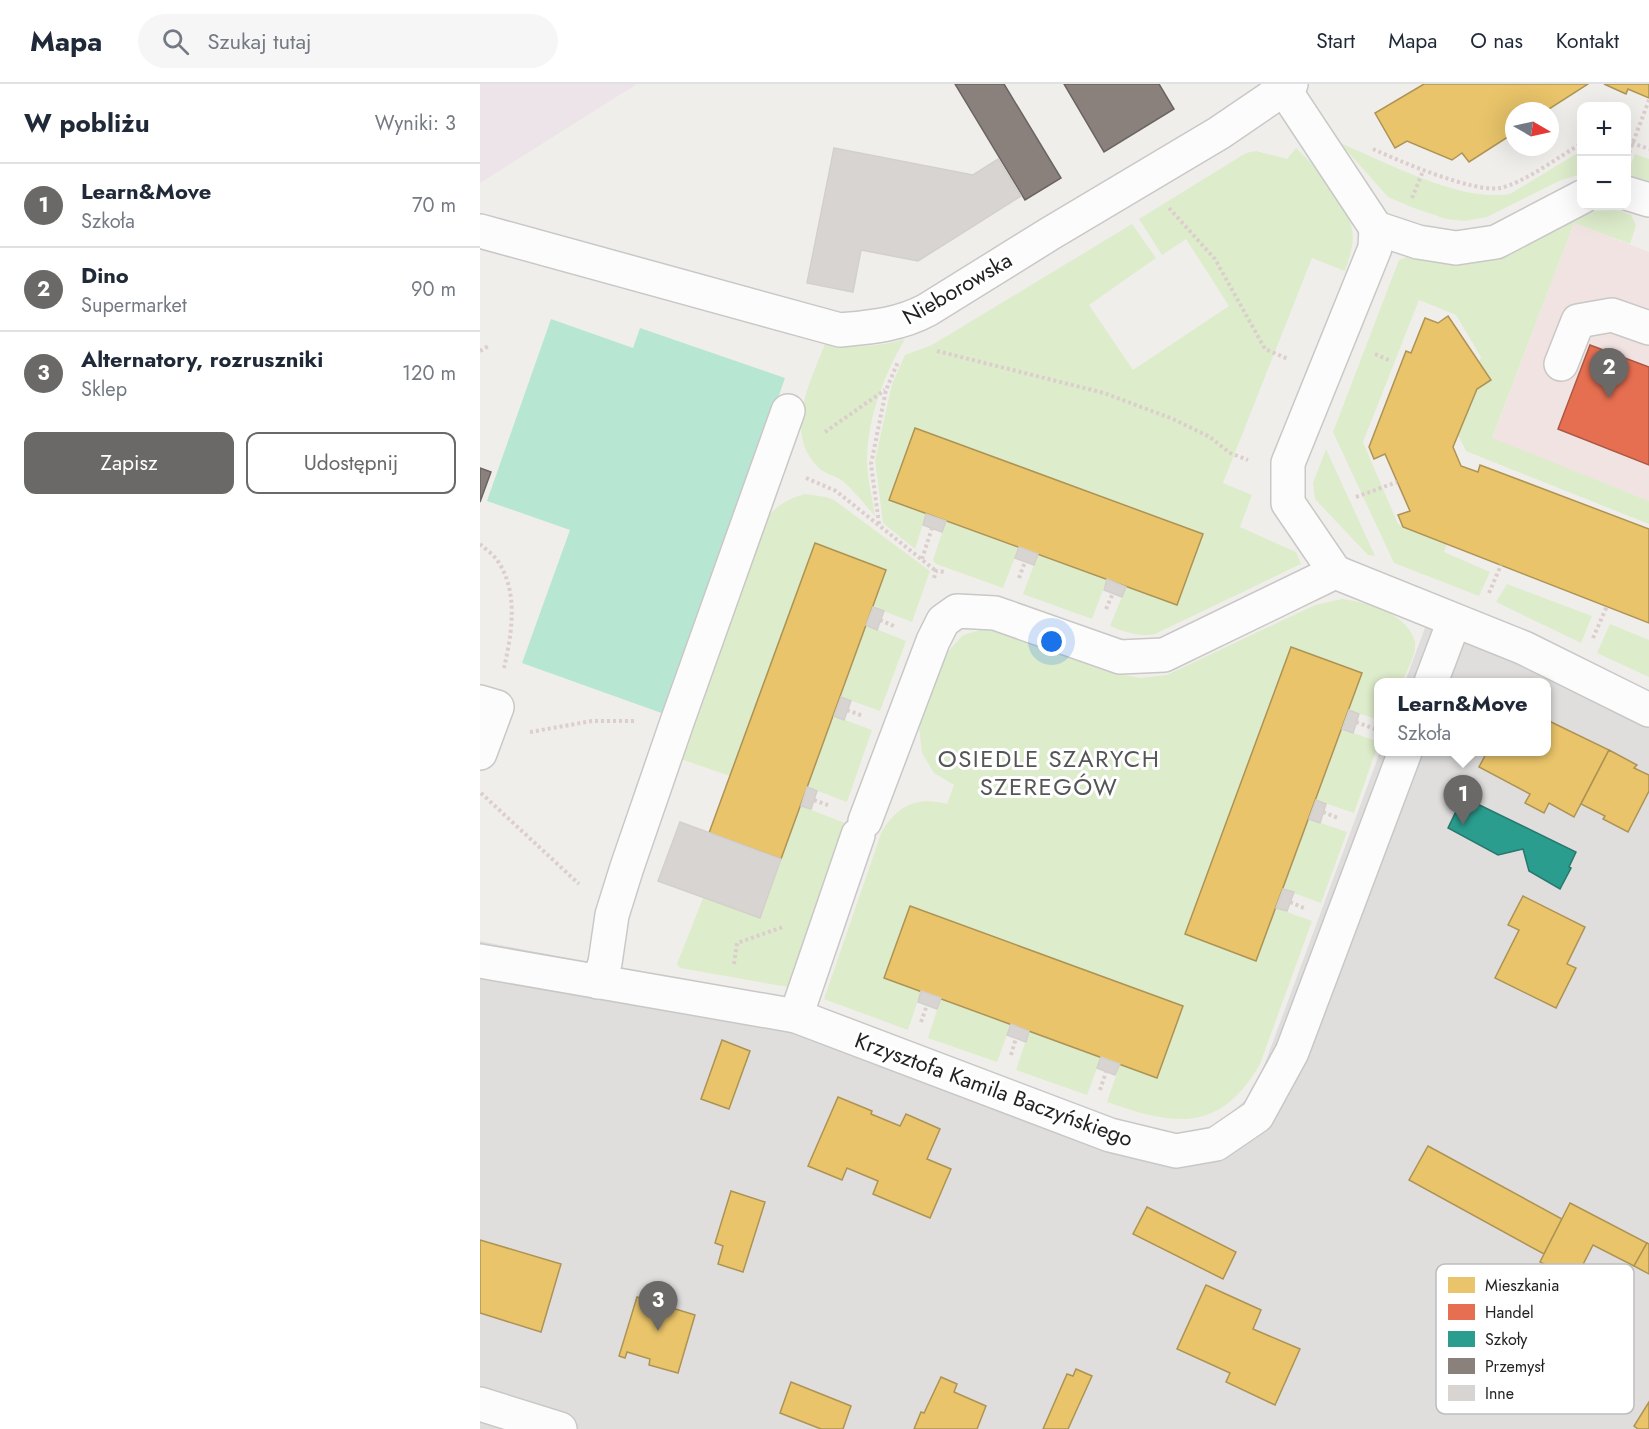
<!DOCTYPE html>
<html lang="pl">
<head>
<meta charset="utf-8">
<style>
	body { margin:0; font-family:Jost,sans-serif; background:#f6f6f7; color:#1f2937 }
	.controls { position:absolute; right:18px; top:18px; display:grid; overflow:hidden; border-radius:12px; box-shadow:0 6px 24px #0002 }
	.controls button { width:54px; height:54px; display:grid; place-items:center; padding:0; border:0; border-bottom:2px solid #e0e1e3; background:#fff; color:#1f2937; font:30px sans-serif }
	.compass { position:absolute; left:1025px; top:18px; width:54px; height:54px; border-radius:50%; background:#fff; box-shadow:0 6px 24px #0002; rotate:99deg }
	.you { position:absolute; left:572px; top:558px; width:21px; height:21px; margin:-15px; border:4px solid #fff; border-radius:50%; background:#1a73e8; box-shadow:0 0 0 9px #1a73e833 }
	.badge { display:grid; place-items:center; width:39px; height:39px; border-radius:50%; background:#6a6968; color:#fff; font-size:20px; font-weight:700 }
	.pin { position:absolute; translate:-50% -50px; filter:drop-shadow(0 2px 3px #0008) }
	.pin::after { content:''; position:absolute; top:32px; width:21px; height:18px; background:inherit; clip-path:polygon(0 0,100% 0,50% 100%) }
	.popup { position:absolute; left:894px; top:594px; width:177px; height:78px; box-sizing:border-box; display:grid; place-content:center; border-radius:12px; background:#fff; filter:drop-shadow(0 2px 4px #0005); font-size:20px; white-space:nowrap; color:#747a83 }
	.popup b { font-size:22px; color:#1f2937 }
	.popup::after { content:''; position:absolute; left:50%; top:100%; margin-left:-12px; border:12px solid transparent; border-top-color:#fff }
	.list { margin:0; padding:0; list-style:none }
	h2 { display:flex; justify-content:space-between; align-items:center; height:78px; margin:0; padding:0 24px; font-size:26px }
	h2 small { font-size:20px; font-weight:400; color:#747a83 }
	.list li { display:grid; grid-template-columns:39px 1fr auto; gap:18px; align-items:center; box-sizing:border-box; height:84px; padding:0 24px; border-top:2px solid #e0e1e3 }
	.list b { display:block; font-size:22px; white-space:nowrap }
	.list p { margin:0; font-size:20px; white-space:nowrap; color:#747a83 }
	.list em { font-size:20px; font-style:normal; color:#747a83 }
	.actions { display:flex; gap:12px; padding:18px 24px }
	.actions a { flex:1; padding:14px 0; border:2px solid #6a6968; border-radius:12px; text-align:center; font-size:21px; color:#6a6968 }
	.actions .main { background:#6a6968; color:#fff }
	.icon { flex:none; width:33px; height:33px; fill:none; stroke:currentColor; stroke-width:2; stroke-linecap:round; stroke-linejoin:round }
	.map { position:relative; flex:none; width:1169px; height:1345px; overflow:hidden }
	header { display:flex; align-items:center; gap:36px; box-sizing:border-box; height:84px; padding:0 30px; background:#fff; border-bottom:2px solid #e0e1e3 }
	header strong { font-size:28px }
	nav { display:flex; gap:33px; margin-inline-start:auto; font-size:21px }
	.search { width:420px; height:54px; background:#f6f6f7; display:flex; align-items:center; gap:15px; box-sizing:border-box; padding:0 21px; border-radius:33px; color:#747a83; font-size:22px }
	main { display:flex }
	aside { flex:1; background:#fff }
	.map>svg:first-child { display:block }
	.residential { fill:#dfdedc }
	.commercial { fill:#f1e3e1 }
	.industrial { fill:#ede4e9 }
	.grass { fill:#ddeccb }
	.pitch { fill:#b7e6d2 }
	.homes { fill:#e9c46a; stroke:#ad9354; stroke-width:1.5 }
	.shops { fill:#e76f51; stroke:#ac5843; stroke-width:1.5 }
	.schools { fill:#2a9d8f; stroke:#28786e; stroke-width:1.5 }
	.industry { fill:#8a817c; stroke:#6b6461; stroke-width:1.5 }
	.building { fill:#d7d4d2; stroke:#d3d0cc; stroke-width:1.5 }
	.lines { fill:none; stroke-linecap:round; stroke-linejoin:round }
	.minor-casing { stroke:#c9c8c7; stroke-width:36 }
	.path { stroke:#dccecd; stroke-width:4; stroke-dasharray:3 3; stroke-linecap:butt }
	.minor { stroke:#fdfcfc; stroke-width:33 }
	.labels { text-anchor:middle; dominant-baseline:central; stroke-width:6; stroke-linejoin:round; paint-order:stroke }
	.street-label { font-size:22px; fill:#222; stroke:#fff }
	.neighbourhood-label { font-size:24px; letter-spacing:1.5px; fill:#555; stroke:#fff }
	.key { fill:#fff; stroke:#bdbdbd; stroke-width:1.5 }
	.key-label { font-size:16px; fill:#222 }
</style>
</head>
<body>
<header>
<strong>Mapa</strong>
<div class="search"><svg class="icon" aria-label="search" viewBox="0 0 24 24"><circle cx="10" cy="10" r="6"/><path d="M15 15l6 6"/></svg>Szukaj tutaj</div>
<nav><a>Start</a><a>Mapa</a><a>O nas</a><a>Kontakt</a></nav>
</header>
<main>
<aside>
<h2>W pobliżu<small>Wyniki: 3</small></h2>
<ul class="list">
<li><span class="badge">1</span><div><b>Learn&amp;Move</b><p>Szkoła</p></div><em>70 m</em></li>
<li><span class="badge">2</span><div><b>Dino</b><p>Supermarket</p></div><em>90 m</em></li>
<li><span class="badge">3</span><div><b>Alternatory, rozruszniki</b><p>Sklep</p></div><em>120 m</em></li>
</ul>
<div class="actions"><a class="main">Zapisz</a><a>Udostępnij</a></div>
</aside>
<div class="map">
<svg width="1169" height="1345" viewBox="0 0 1169 1345">
	<rect width="100%" height="100%" fill="#f0eeeb"/>
	<!-- residential -->
	<path class="residential" d="M957,511L1052,548L1169,608V1345H0V857L303,917L632,1037L692,1051L736,1041L774,1009L900,668H1067V598H925Z"/>
	<!-- commercial -->
	<path class="commercial" d="M1094,139L1169,168V417L1012,355Z"/>
	<!-- industrial -->
	<path class="industrial" d="M0,0H157L0,99Z"/>
	<!-- grass -->
	<g class="grass">
		<path d="M860,59C906,78 981,119 1030,110L1101,67V90L1079,97L1007,133L985,137L966,135L934,124L908,113Z"/>
		<path d="M816,64C837,84 867,117 872,145C875,160 869,174 865,187L832,174L743,399L772,411L760,443L816,468L821,480L675,550C658,553 646,548 630,542L646,503L697,521L722,450L435,345L409,416L446,430L435,465L403,439L395,376L412,300L425,271L452,261L652,140L676,174L609,221L653,286L749,222L706,155L682,171L659,135L766,69L776,67L807,75Z"/>
		<path d="M1155,70L1169,75V98L1147,90Z"/>
		<path d="M1138,126L1151,131L1156,141L1150,160L1094,139L1012,354L1169,417V440L986,367L974,343L1001,273L976,231L939,216L883,358L918,440L967,460L964,468L1010,488L999,512L914,479L853,348L919,176L937,169L1110,127Z"/>
		<path d="M425,255C405,288 388,333 387,373C387,393 392,412 395,432C385,421 375,408 364,398C357,392 347,391 340,385C302,350 330,299 345,260C373,264 398,263 425,255Z"/>
		<path d="M846,365L895,472L888,471L835,415L833,399Z"/>
		<path d="M325,410L346,413L354,416L450,487L432,538L393,523L406,486L335,460L250,692L195,673L282,440C294,423 305,416 325,410Z"/>
		<path d="M466,437L539,463L523,504L456,480L453,476Z"/>
		<path d="M558,470L627,495L612,535L543,510Z"/>
		<path d="M1027,500L1112,532L1101,559L1016,518Z"/>
		<path d="M862,515C886,518 929,530 935,558C937,570 926,588 922,598H899V636L869,626L882,589L811,563L705,850L776,877L796,824L832,837L780,980C739,1051 693,1041 627,1018L640,980L676,994L702,922L431,822L404,893L441,907L428,946L344,915L402,747C418,722 436,712 467,720L474,701L454,689L442,669L439,642L466,570L483,551L510,543L645,591L660,594L687,591L835,521Z"/>
		<path d="M1130,540L1169,556V593L1117,569Z"/>
		<path d="M386,541L426,557L400,627L361,613Z"/>
		<path d="M354,632L392,646L367,718L327,703Z"/>
		<path d="M862,645L899,658L874,729L836,716Z"/>
		<path d="M321,722L370,741L314,904L200,884L197,880L223,814L280,834Z"/>
		<path d="M829,735L867,748L841,819L803,805Z"/>
		<path d="M461,914L531,940L517,978L448,954Z"/>
		<path d="M549,947L621,973L607,1011L536,986Z"/>
	</g>
	<!-- pitch -->
	<path class="pitch" d="M71,235L153,264L160,244L305,294L187,631L42,579L90,446L7,417Z"/>
	<!-- homes -->
	<g class="homes">
		<path d="M944,0H1108L1066,27L1063,21L1054,27H1034V49L989,78L982,69L972,76L927,57L915,64L895,29Z"/>
		<path d="M1124,0H1169V14L1148,5L1146,10Z"/>
		<path d="M968,232L1011,296L997,305L973,363L981,382L998,388L1000,381L1169,445V539L923,443L918,431L930,427L905,370L894,375L889,363L926,267L931,269L945,234L958,239Z"/>
		<path d="M435,344L723,450L697,521L409,416Z"/>
		<path d="M335,459L406,486L301,775L229,749Z"/>
		<path d="M811,563L882,589L776,877L705,850Z"/>
		<path d="M1067,636L1129,666L1094,733L1069,719L1064,729L1045,719L1050,710L999,683L1007,668H1067Z"/>
		<path d="M1129,666L1157,681L1154,684L1169,691V707L1148,748L1123,735L1125,732L1101,720Z"/>
		<path d="M1043,812L1105,843L1087,880L1096,884L1076,924L1015,894L1039,846L1028,841Z"/>
		<path d="M430,822L703,922L677,994L404,894Z"/>
		<path d="M242,956L270,967L249,1025L221,1015Z"/>
		<path d="M358,1013L392,1027L391,1030L420,1042L426,1030L460,1045L447,1075L471,1085L450,1134L393,1110L398,1097L367,1084L362,1096L328,1082Z"/>
		<path d="M948,1062L1082,1135L1064,1170L929,1096Z"/>
		<path d="M251,1107L285,1118L263,1188L238,1180L243,1162L235,1159Z"/>
		<path d="M1090,1119L1167,1159L1154,1182L1113,1161L1095,1196L1060,1178Z"/>
		<path d="M667,1123L756,1168L743,1195L653,1150Z"/>
		<path d="M0,1156L81,1180L61,1248L0,1229Z"/>
		<path d="M1167,1159L1169,1160V1190L1154,1182Z"/>
		<path d="M173,1201L193,1207L189,1223L215,1231L198,1289L169,1281L170,1275L147,1268L145,1274L139,1272L157,1213L169,1217Z"/>
		<path d="M726,1201L781,1226L773,1245L820,1265L795,1321L746,1298L750,1289L697,1265Z"/>
		<path d="M1073,1210L1134,1241L1115,1277L1055,1246Z"/>
		<path d="M596,1285L612,1292L588,1345H563L587,1290L593,1292Z"/>
		<path d="M461,1293L477,1300L474,1308L506,1322L497,1345H434L441,1328L444,1329Z"/>
		<path d="M311,1298L371,1322L363,1345H341L300,1329Z"/>
		<path d="M1169,1318V1345H1158L1154,1342Z"/>
	</g>
	<!-- shops -->
	<path class="shops" d="M1110,261L1169,283V381L1078,345Z"/>
	<!-- schools -->
	<path class="schools" d="M983,713L1096,768L1089,783L1091,784L1080,805L1049,787L1043,765L1018,771L968,744Z"/>
	<!-- industry -->
	<g class="industry">
		<path d="M475,0H524L581,94L545,116Z"/>
		<path d="M584,0H679L694,25L624,68Z"/>
		<path d="M0,384L11,388L0,418Z"/>
	</g>
	<!-- building -->
	<g class="building">
		<path d="M354,64L493,91L518,75L541,112L438,177L381,166L373,208L327,199Z"/>
		<path d="M446,430L466,437L462,448L443,441Z"/>
		<path d="M539,463L558,470L554,481L535,474Z"/>
		<path d="M627,495L646,503L642,513L624,506Z"/>
		<path d="M393,523L404,527L397,546L386,541Z"/>
		<path d="M361,613L371,617L364,636L354,632Z"/>
		<path d="M869,626L879,630L873,649L862,645Z"/>
		<path d="M327,703L337,707L331,725L321,722Z"/>
		<path d="M836,716L846,720L840,739L829,735Z"/>
		<path d="M200,738L301,775L280,834L178,797Z"/>
		<path d="M803,805L814,808L807,827L796,824Z"/>
		<path d="M441,907L461,914L457,925L438,918Z"/>
		<path d="M531,940L549,947L546,958L527,951Z"/>
		<path d="M621,973L640,980L635,991L617,984Z"/>
	</g>
	<g class="lines">
		<defs>
			<g id="minor">
				<path d="M804,5L896,144L938,158L976,164L1016,158L1102,113"/>
				<path d="M1146,109L1169,116"/>
				<path d="M0,147L360,246C391,243 419,241 447,226L571,149L739,49L811,0"/>
				<path d="M1081,280L1098,237L1132,231L1169,244"/>
				<path d="M855,488L808,419V379L895,164L896,144"/>
				<path d="M951,598L974,537"/>
				<path d="M0,618L17,623L0,669"/>
				<path d="M385,737L453,557L463,537L477,527L515,529L640,573L684,571L855,488L1044,564L1169,626"/>
				<path d="M0,877L316,932L630,1051L696,1067L736,1060L777,1032L812,968L925,668"/>
				<path d="M118,898L125,879L132,831L147,783L197,638L308,327"/>
				<path d="M316,932L378,751"/>
				<path d="M0,1320L80,1345"/>
			</g>
		</defs>
		<!-- minor casing -->
		<use href="#minor" class="minor-casing"/>
		<!-- path -->
		<g class="path">
			<path d="M1146,57L1169,65"/>
			<path d="M893,65C919,77 994,109 1020,104C1044,99 1080,72 1102,59"/>
			<path d="M1149,69L1169,16"/>
			<path d="M932,114L943,87"/>
			<path d="M689,124L735,175L785,265L808,275"/>
			<path d="M0,267L10,261"/>
			<path d="M457,267L624,309L693,335L730,353L750,369L768,376"/>
			<path d="M895,270L911,277"/>
			<path d="M345,348L405,306"/>
			<path d="M326,394L356,407L456,487"/>
			<path d="M876,413L917,398"/>
			<path d="M399,440L391,380L406,306L418,278"/>
			<path d="M0,460C5,465 13,470 17,476C39,507 32,549 24,584"/>
			<path d="M442,475L452,444"/>
			<path d="M454,494L456,487L465,488"/>
			<path d="M539,494L545,478"/>
			<path d="M1009,509L1021,481"/>
			<path d="M626,525L633,509"/>
			<path d="M400,536L416,543"/>
			<path d="M1113,554L1127,522"/>
			<path d="M367,626L383,632"/>
			<path d="M876,638L895,645"/>
			<path d="M50,648L112,637H155"/>
			<path d="M1,709L99,800"/>
			<path d="M334,716L348,721"/>
			<path d="M843,728L858,734"/>
			<path d="M810,818L824,824"/>
			<path d="M254,880L257,859L303,843"/>
			<path d="M441,938L447,921"/>
			<path d="M531,971L536,954"/>
			<path d="M620,1006L626,988"/>
		</g>
		<!-- minor -->
		<use href="#minor" class="minor"/>
	</g>
	<g class="labels">
		<!-- street labels -->
		<g class="street-label">
			<text transform="translate(477 204) rotate(-30)">Nieborowska</text>
			<text transform="translate(514 1005) rotate(20)">Krzysztofa Kamila Baczyńskiego</text>
		</g>
		<!-- neighbourhood labels -->
		<g class="neighbourhood-label">
			<text x="569" y="674">OSIEDLE SZARYCH<tspan x="569" dy="28">SZEREGÓW</tspan></text>
		</g>
	</g>
	<!-- legend -->
	<rect x="956" y="1180" width="198" height="150" rx="9" class="key"/>
	<rect x="968" y="1193" width="27" height="16" fill="#e9c46a"/>
	<rect x="968" y="1220" width="27" height="16" fill="#e76f51"/>
	<rect x="968" y="1247" width="27" height="16" fill="#2a9d8f"/>
	<rect x="968" y="1274" width="27" height="16" fill="#8a817c"/>
	<rect x="968" y="1301" width="27" height="16" fill="#d7d4d2"/>
	<g class="key-label">
		<text x="1005" y="1207">Mieszkania</text>
		<text x="1005" y="1234">Handel</text>
		<text x="1005" y="1261">Szkoły</text>
		<text x="1005" y="1288">Przemysł</text>
		<text x="1005" y="1315">Inne</text>
	</g>
</svg>
<div class="controls">
<button>+</button>
<button>−</button>
</div>
<svg class="compass" viewBox="-18 -18 36 36"><path d="M0-13l5 13h-10z" fill="#e53935"/><path d="M0 13l5-13h-10z" fill="#747a83"/></svg>
<div class="you"></div>
<div class="pin badge" style="left:983px;top:741px">1</div>
<div class="popup"><b>Learn&amp;Move</b>Szkoła</div>
<div class="pin badge" style="left:1129px;top:314px">2</div>
<div class="pin badge" style="left:178px;top:1247px">3</div>
</div>
</main>
</body>
</html>
